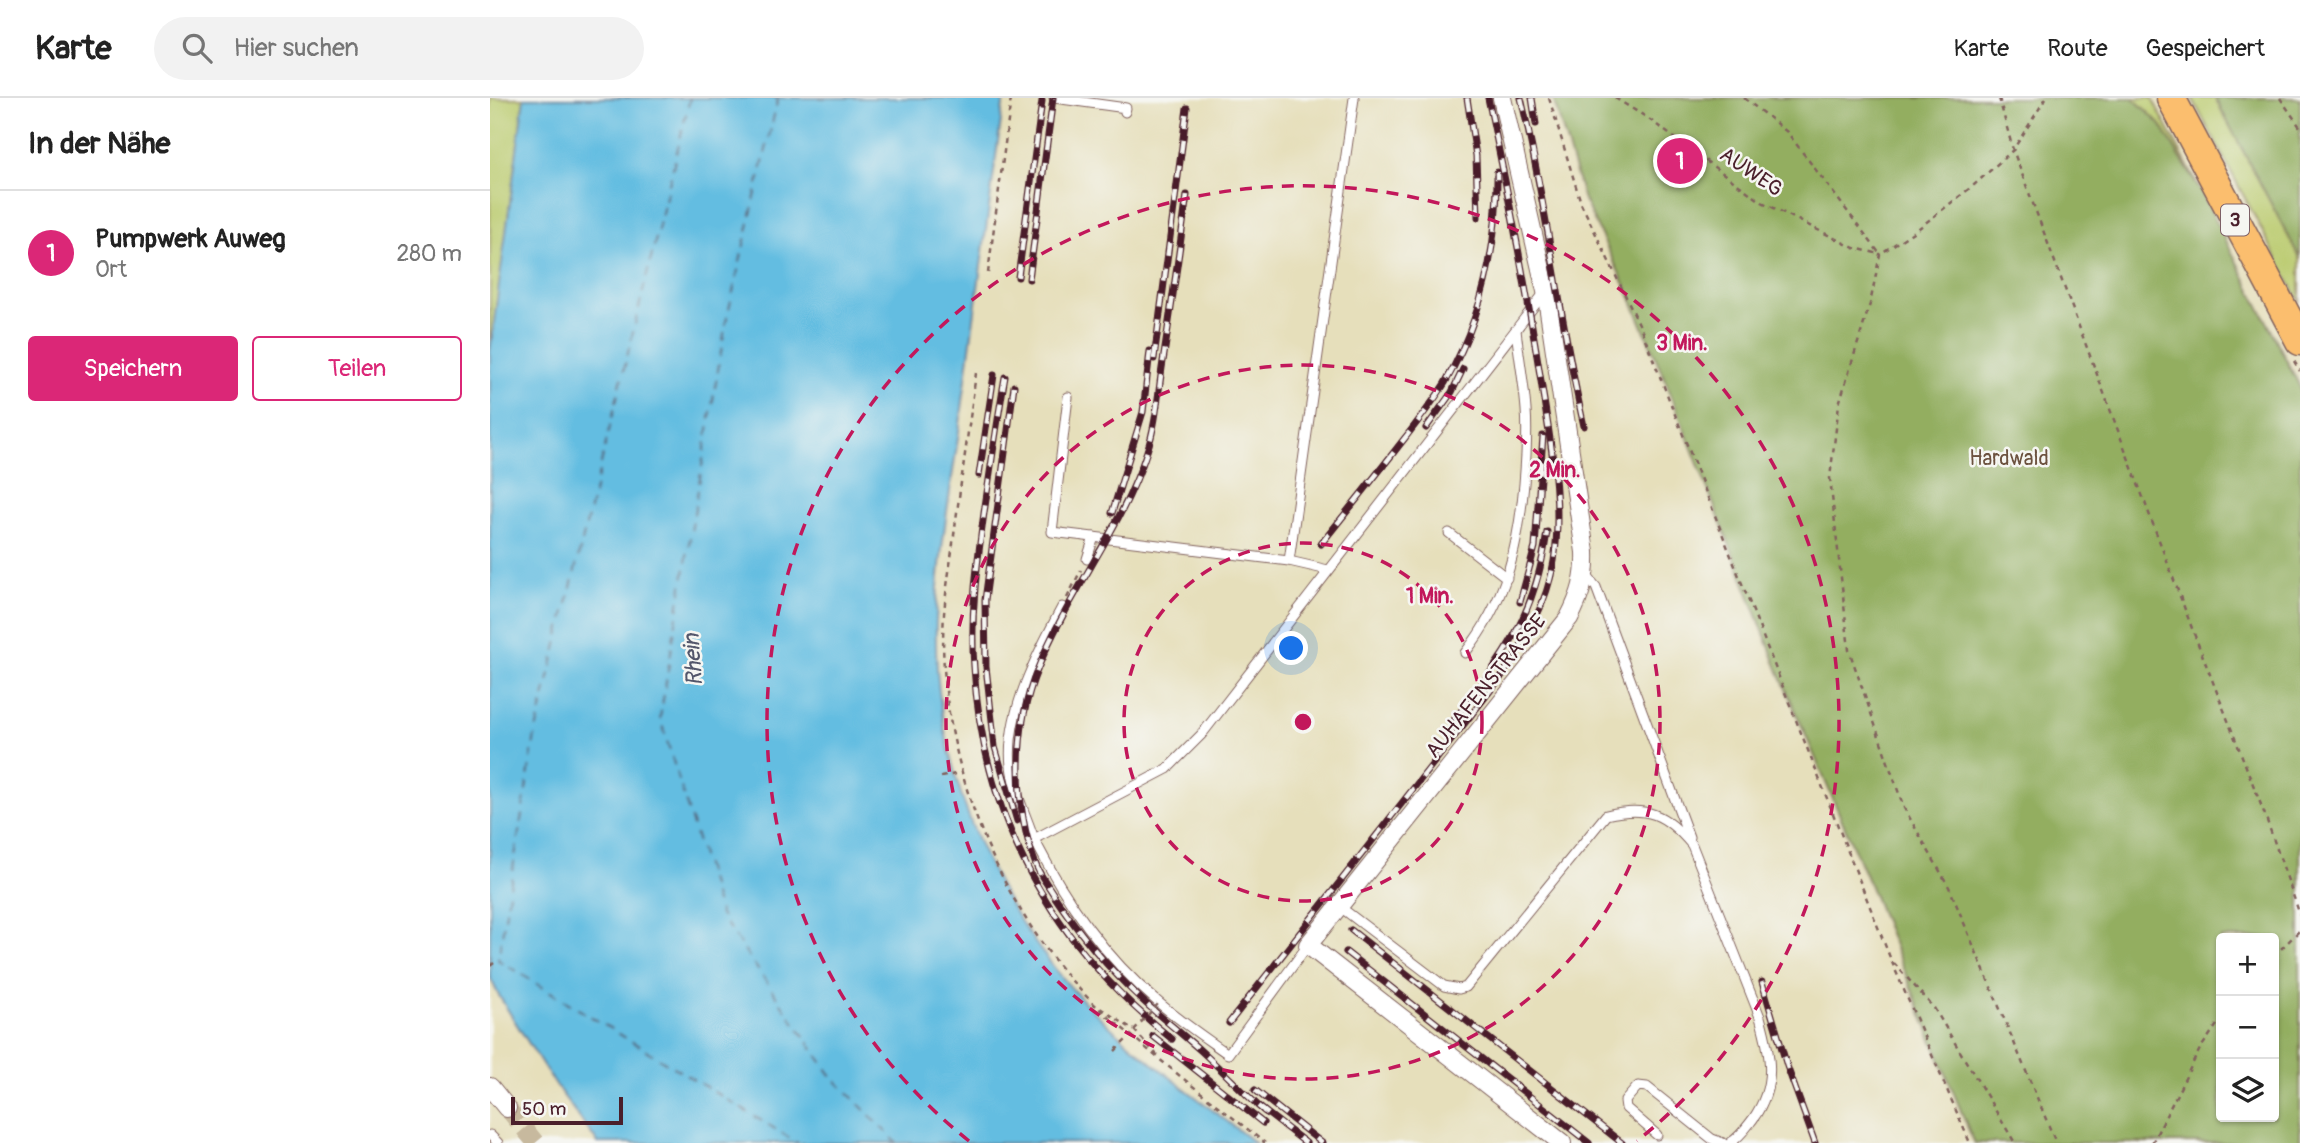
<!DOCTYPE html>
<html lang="de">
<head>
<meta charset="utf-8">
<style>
	body { margin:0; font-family:Pangolin,sans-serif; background:#f2f2f2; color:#222 }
	.controls { position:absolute; right:21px; bottom:21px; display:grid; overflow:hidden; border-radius:7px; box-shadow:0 2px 5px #0004 }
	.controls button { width:63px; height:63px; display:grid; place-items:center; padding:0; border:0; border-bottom:2px solid #e0e0e0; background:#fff; color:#222; font:35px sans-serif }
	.scale { position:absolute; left:21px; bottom:18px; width:112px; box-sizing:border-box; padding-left:7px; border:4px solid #4a1f2b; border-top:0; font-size:19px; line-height:24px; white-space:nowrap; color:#4a1f2b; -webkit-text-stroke:5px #f6f6f2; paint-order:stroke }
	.you { position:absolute; left:802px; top:551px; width:24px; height:24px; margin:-18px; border:5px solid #fff; border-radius:50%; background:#1a73e8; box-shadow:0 0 0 10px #1a73e833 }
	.badge { display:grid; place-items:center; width:46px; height:46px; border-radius:50%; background:#db2777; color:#fff; font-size:23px; font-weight:700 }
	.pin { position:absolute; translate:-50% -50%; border:4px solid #fff; box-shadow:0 2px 7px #0006 }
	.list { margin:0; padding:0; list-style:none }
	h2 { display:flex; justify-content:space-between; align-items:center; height:91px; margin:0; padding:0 28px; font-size:30px }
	h2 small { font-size:23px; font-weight:400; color:#767676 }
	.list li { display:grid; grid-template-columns:46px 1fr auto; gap:21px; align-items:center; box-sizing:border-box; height:126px; padding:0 28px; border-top:2px solid #e0e0e0 }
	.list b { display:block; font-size:26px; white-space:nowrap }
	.list p { margin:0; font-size:23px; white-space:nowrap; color:#767676 }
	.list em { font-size:23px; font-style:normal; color:#767676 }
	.actions { display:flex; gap:14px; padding:21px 28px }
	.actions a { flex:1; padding:16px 0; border:2px solid #db2777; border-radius:7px; text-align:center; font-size:24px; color:#db2777 }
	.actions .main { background:#db2777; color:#fff }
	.icon { flex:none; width:38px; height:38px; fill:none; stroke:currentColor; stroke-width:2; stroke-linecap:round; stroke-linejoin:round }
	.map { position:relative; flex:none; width:1810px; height:1045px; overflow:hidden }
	header { display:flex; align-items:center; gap:42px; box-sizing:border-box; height:98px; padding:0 35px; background:#fff; border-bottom:2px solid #e0e0e0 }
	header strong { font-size:33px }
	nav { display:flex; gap:38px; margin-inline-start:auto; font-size:24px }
	.search { width:490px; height:63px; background:#f2f2f2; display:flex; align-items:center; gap:18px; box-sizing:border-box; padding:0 24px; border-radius:38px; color:#767676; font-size:26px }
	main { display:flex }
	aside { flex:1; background:#fff }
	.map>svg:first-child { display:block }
	.green { fill:#baca6d; stroke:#82744c; stroke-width:2 }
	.forest { fill:#93ae60; stroke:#6e6646; stroke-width:2; fill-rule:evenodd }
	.water { fill:#64bde1; stroke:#576e86; stroke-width:2 }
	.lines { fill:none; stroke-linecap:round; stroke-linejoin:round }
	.ferry { stroke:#53566b; stroke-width:2; stroke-dasharray:9 7; stroke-linecap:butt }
	.street-tunnel { stroke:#c7b99e; stroke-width:18; stroke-dasharray:18 9; stroke-linecap:butt }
	.lane-casing { stroke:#81625d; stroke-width:11 }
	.street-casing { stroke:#81625d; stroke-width:20 }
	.primary-casing { stroke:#81625d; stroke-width:31 }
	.path { stroke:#81625d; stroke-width:2.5; stroke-dasharray:5 5; stroke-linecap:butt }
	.lane { stroke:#fff; stroke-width:9 }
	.street { stroke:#fff; stroke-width:18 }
	.primary { stroke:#fbbe6e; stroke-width:28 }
	.rail-casing { stroke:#4a1f2b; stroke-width:7 }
	.rail { stroke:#f6f6f2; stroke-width:4.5; stroke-dasharray:13; stroke-linecap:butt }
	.path-bridge { stroke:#81625d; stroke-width:2.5; stroke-dasharray:5 5; stroke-linecap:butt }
	.ring { fill:none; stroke:#c2185b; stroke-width:3.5; stroke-dasharray:12 9 }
	.labels { text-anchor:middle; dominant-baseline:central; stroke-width:5; stroke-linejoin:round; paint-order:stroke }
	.shield { fill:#f6f6f2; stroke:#7e6067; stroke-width:2 }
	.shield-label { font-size:19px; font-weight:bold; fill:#4a1f2b }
	.street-label { font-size:21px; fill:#4a1f2b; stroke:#f6f6f2 }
	.park-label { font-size:21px; fill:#6c523f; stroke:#f6f6f2 }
	.water-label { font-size:23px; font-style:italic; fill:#53566b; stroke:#f6f6f2 }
	.centre { fill:#c2185b; stroke:#f6f6f2; stroke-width:3.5 }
	.ring-label { font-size:21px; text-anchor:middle; font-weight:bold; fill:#c2185b; stroke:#f6f6f2; stroke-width:5; stroke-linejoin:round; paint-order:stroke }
</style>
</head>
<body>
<header>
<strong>Karte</strong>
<div class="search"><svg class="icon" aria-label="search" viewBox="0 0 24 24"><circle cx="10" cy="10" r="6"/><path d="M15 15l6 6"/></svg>Hier suchen</div>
<nav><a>Karte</a><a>Route</a><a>Gespeichert</a></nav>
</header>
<main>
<aside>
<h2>In der Nähe<small></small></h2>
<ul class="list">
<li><span class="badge">1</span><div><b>Pumpwerk Auweg</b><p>Ort</p></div><em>280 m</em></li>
</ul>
<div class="actions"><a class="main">Speichern</a><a>Teilen</a></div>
</aside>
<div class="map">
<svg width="1810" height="1045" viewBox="0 0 1810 1045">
	<rect width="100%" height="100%" fill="#f6f6f2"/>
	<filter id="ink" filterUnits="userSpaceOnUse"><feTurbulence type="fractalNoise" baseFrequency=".0143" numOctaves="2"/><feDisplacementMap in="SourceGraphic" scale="14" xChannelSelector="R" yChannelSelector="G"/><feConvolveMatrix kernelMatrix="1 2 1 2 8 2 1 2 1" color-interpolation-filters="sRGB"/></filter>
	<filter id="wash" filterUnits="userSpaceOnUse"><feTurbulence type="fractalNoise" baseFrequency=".00686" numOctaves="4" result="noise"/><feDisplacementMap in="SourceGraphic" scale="28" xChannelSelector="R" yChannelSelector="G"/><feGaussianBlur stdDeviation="1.57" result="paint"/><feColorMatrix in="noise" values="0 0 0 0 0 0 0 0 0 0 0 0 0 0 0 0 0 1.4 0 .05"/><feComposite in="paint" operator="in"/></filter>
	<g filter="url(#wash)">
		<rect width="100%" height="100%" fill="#e6dfbb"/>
		<!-- green -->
		<g class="green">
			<path d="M0,0H34L0,254Z"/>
			<path d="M1643,0H1662L1713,97L1670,26Z"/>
			<path d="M1702,0H1725L1810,160V204Z"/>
		</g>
		<!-- forest -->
		<g class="forest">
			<path d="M1063,0H1643L1670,26L1713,97L1810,289V1045H1484L1377,781L1293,584L1176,284L1138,193L1094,102ZM1784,840V1019H1731V840Z"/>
			<path d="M1725,0H1810V160Z"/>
		</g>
		<!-- water -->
		<path class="water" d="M34,0H514C499,109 484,217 470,326C461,391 448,458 446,524C443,648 487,776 566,872C621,940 697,991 765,1045H108L67,989L29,930L8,896L0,879V254Z"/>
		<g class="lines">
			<!-- ferry -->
			<g class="ferry">
				<path d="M200,0L45,637L8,862L308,1045"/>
				<path d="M288,0L236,224L170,620L230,817L343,980L407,1045"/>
			</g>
		</g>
	</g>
	<g filter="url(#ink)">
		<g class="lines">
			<!-- street-tunnel -->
			<path class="street-tunnel" d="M17,1010L46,1045"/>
			<defs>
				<g id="lane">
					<path d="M564,0L636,10L635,14"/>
					<path d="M578,299L562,434L799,463L838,472"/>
					<path d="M959,435L1017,480"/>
					<path d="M597,461L604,439"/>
					<path d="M799,463L864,0"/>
					<path d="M1096,477L1106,489L1199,739"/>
					<path d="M975,555C1016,503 1028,451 1034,386C1036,362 1038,337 1036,312C1034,285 1029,259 1026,232"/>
					<path d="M544,741C536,717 524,693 521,668C515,616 548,554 572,509"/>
					<path d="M849,808L954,888L969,891L976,889L1116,717C1157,707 1176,716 1202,747L1270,919C1281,958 1287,987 1263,1021C1256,1030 1249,1040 1240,1045"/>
					<path d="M818,847L738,956C714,939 690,923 668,904C614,859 576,803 544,741L677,671L712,636L1055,194"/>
					<path d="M0,1037L8,1045"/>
					<path d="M1167,1037L1136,1010L1135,1003L1148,988L1157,989L1222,1041L1233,1045"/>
				</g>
				<g id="street">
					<path d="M1012,0L1056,193L1095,454C1096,479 1091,497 1079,520L818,847L1072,1045"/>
					<path d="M0,989L17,1010"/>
				</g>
				<path id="primary" d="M1681,0L1810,243"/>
			</defs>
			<!-- lane casing -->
			<use href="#lane" class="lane-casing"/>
			<!-- street casing -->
			<use href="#street" class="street-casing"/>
			<!-- primary casing -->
			<use href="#primary" class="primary-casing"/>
			<!-- path -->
			<g class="path">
				<path d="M1059,0L1091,105L1150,228L1401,862L1480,1045"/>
				<path d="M1125,0L1156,19L1272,104L1364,150L1390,156"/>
				<path d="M1254,0L1297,34L1390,156"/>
				<path d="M1509,0L1523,52L1703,533L1775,717L1810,817"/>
				<path d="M1556,0L1523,52L1484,87L1429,130L1390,156L1380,206L1349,306L1340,380L1359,552L1414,710L1459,789L1566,1045"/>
				<path d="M1790,0L1810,29"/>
				<path d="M498,175L521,0"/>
				<path d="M1804,263L1810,273"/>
				<path d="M486,275C479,329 471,383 464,437C461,463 456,490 454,516C445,650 506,811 603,905C615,917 630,928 643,939C686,976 731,1010 775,1045"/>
				<path d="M577,500L591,472"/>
				<path d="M451,679L465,676"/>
				<path d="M1784,858L1810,832"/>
				<path d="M1404,865L1444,910L1525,1045"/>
				<path d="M0,868L8,862"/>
				<path d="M644,932L668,958"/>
				<path d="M625,953L636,942"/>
				<path d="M1662,1045L1710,951L1731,921"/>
			</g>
			<!-- lane -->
			<use href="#lane" class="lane"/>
			<!-- street -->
			<use href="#street" class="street"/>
			<!-- primary -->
			<use href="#primary" class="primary"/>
			<defs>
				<g id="rail">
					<path d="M977,0L986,58L988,119"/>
					<path d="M1031,0C1057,108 1069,219 1094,328"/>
					<path d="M1042,0L1046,26"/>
					<path d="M697,97C689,155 681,212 672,270C668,297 666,327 657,353C632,431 578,495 548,570C523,629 523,708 546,767C550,778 559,788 565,799C589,835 618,870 650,900C669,918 690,934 710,952C732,972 753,994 775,1014"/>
					<path d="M528,179L552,3"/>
					<path d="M539,181L563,0"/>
					<path d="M664,261L697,10"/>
					<path d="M515,279C507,324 501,369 494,415C487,466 480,517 484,569C493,722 562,846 682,941"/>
					<path d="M524,288L495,502L496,569L505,649L527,723"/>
					<path d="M936,330L962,294L973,271"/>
					<path d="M489,377L504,277"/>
					<path d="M622,415L653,314L660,253"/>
					<path d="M831,446C855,416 880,385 904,354C921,332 940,309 955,285C992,220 1008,148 1007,74"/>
					<path d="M1030,504L1045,449L1053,338"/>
					<path d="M964,622C1015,557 1045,519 1057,434"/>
					<path d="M861,832L1132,1045"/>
					<path d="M856,854L1099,1045"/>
					<path d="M1272,884L1297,968L1325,1045"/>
					<path d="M739,925L1011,579C1035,544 1057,506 1064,463C1073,403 1060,343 1051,283C1036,188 1018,94 998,0"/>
					<path d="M663,938L773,1025"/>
					<path d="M765,992L832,1045"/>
					<path d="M768,1008L816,1045"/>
				</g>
			</defs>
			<!-- rail casing -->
			<use href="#rail" class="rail-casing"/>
			<!-- rail -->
			<use href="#rail" class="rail"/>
			<!-- path-bridge -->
			<path class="path-bridge" d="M602,905L644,932L669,905"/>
		</g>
	</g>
	<!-- distance rings -->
	<g class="ring">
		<circle cx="813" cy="624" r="179"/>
		<circle cx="813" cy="624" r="357"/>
		<path d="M479 1043A536 536 0 1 1 1147 1043"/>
	</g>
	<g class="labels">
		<!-- shield labels -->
		<rect class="shield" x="1731" y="106.5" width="28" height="31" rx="5"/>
		<g class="shield-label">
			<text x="1745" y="122">3</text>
		</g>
		<!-- street labels -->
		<g class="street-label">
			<text transform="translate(1261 74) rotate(34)">AUWEG</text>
			<text transform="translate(996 588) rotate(-51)">AUHAFENSTRASSE</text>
		</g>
		<!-- park labels -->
		<g class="park-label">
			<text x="1519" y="360">Hardwald</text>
		</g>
		<!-- water labels -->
		<g class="water-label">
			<text transform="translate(203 562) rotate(-94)">Rhein</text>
		</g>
	</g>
	<circle cx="813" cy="624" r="10" class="centre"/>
	<g class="ring-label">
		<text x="1192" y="252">3 Min.</text>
		<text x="1065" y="379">2 Min.</text>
		<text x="940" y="505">1 Min.</text>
	</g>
</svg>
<div class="controls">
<button>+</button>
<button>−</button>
<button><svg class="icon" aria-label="layers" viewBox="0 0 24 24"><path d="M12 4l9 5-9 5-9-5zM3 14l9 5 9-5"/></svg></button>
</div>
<div class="scale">50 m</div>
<div class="you"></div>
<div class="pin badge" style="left:1190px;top:63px">1</div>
</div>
</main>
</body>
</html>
